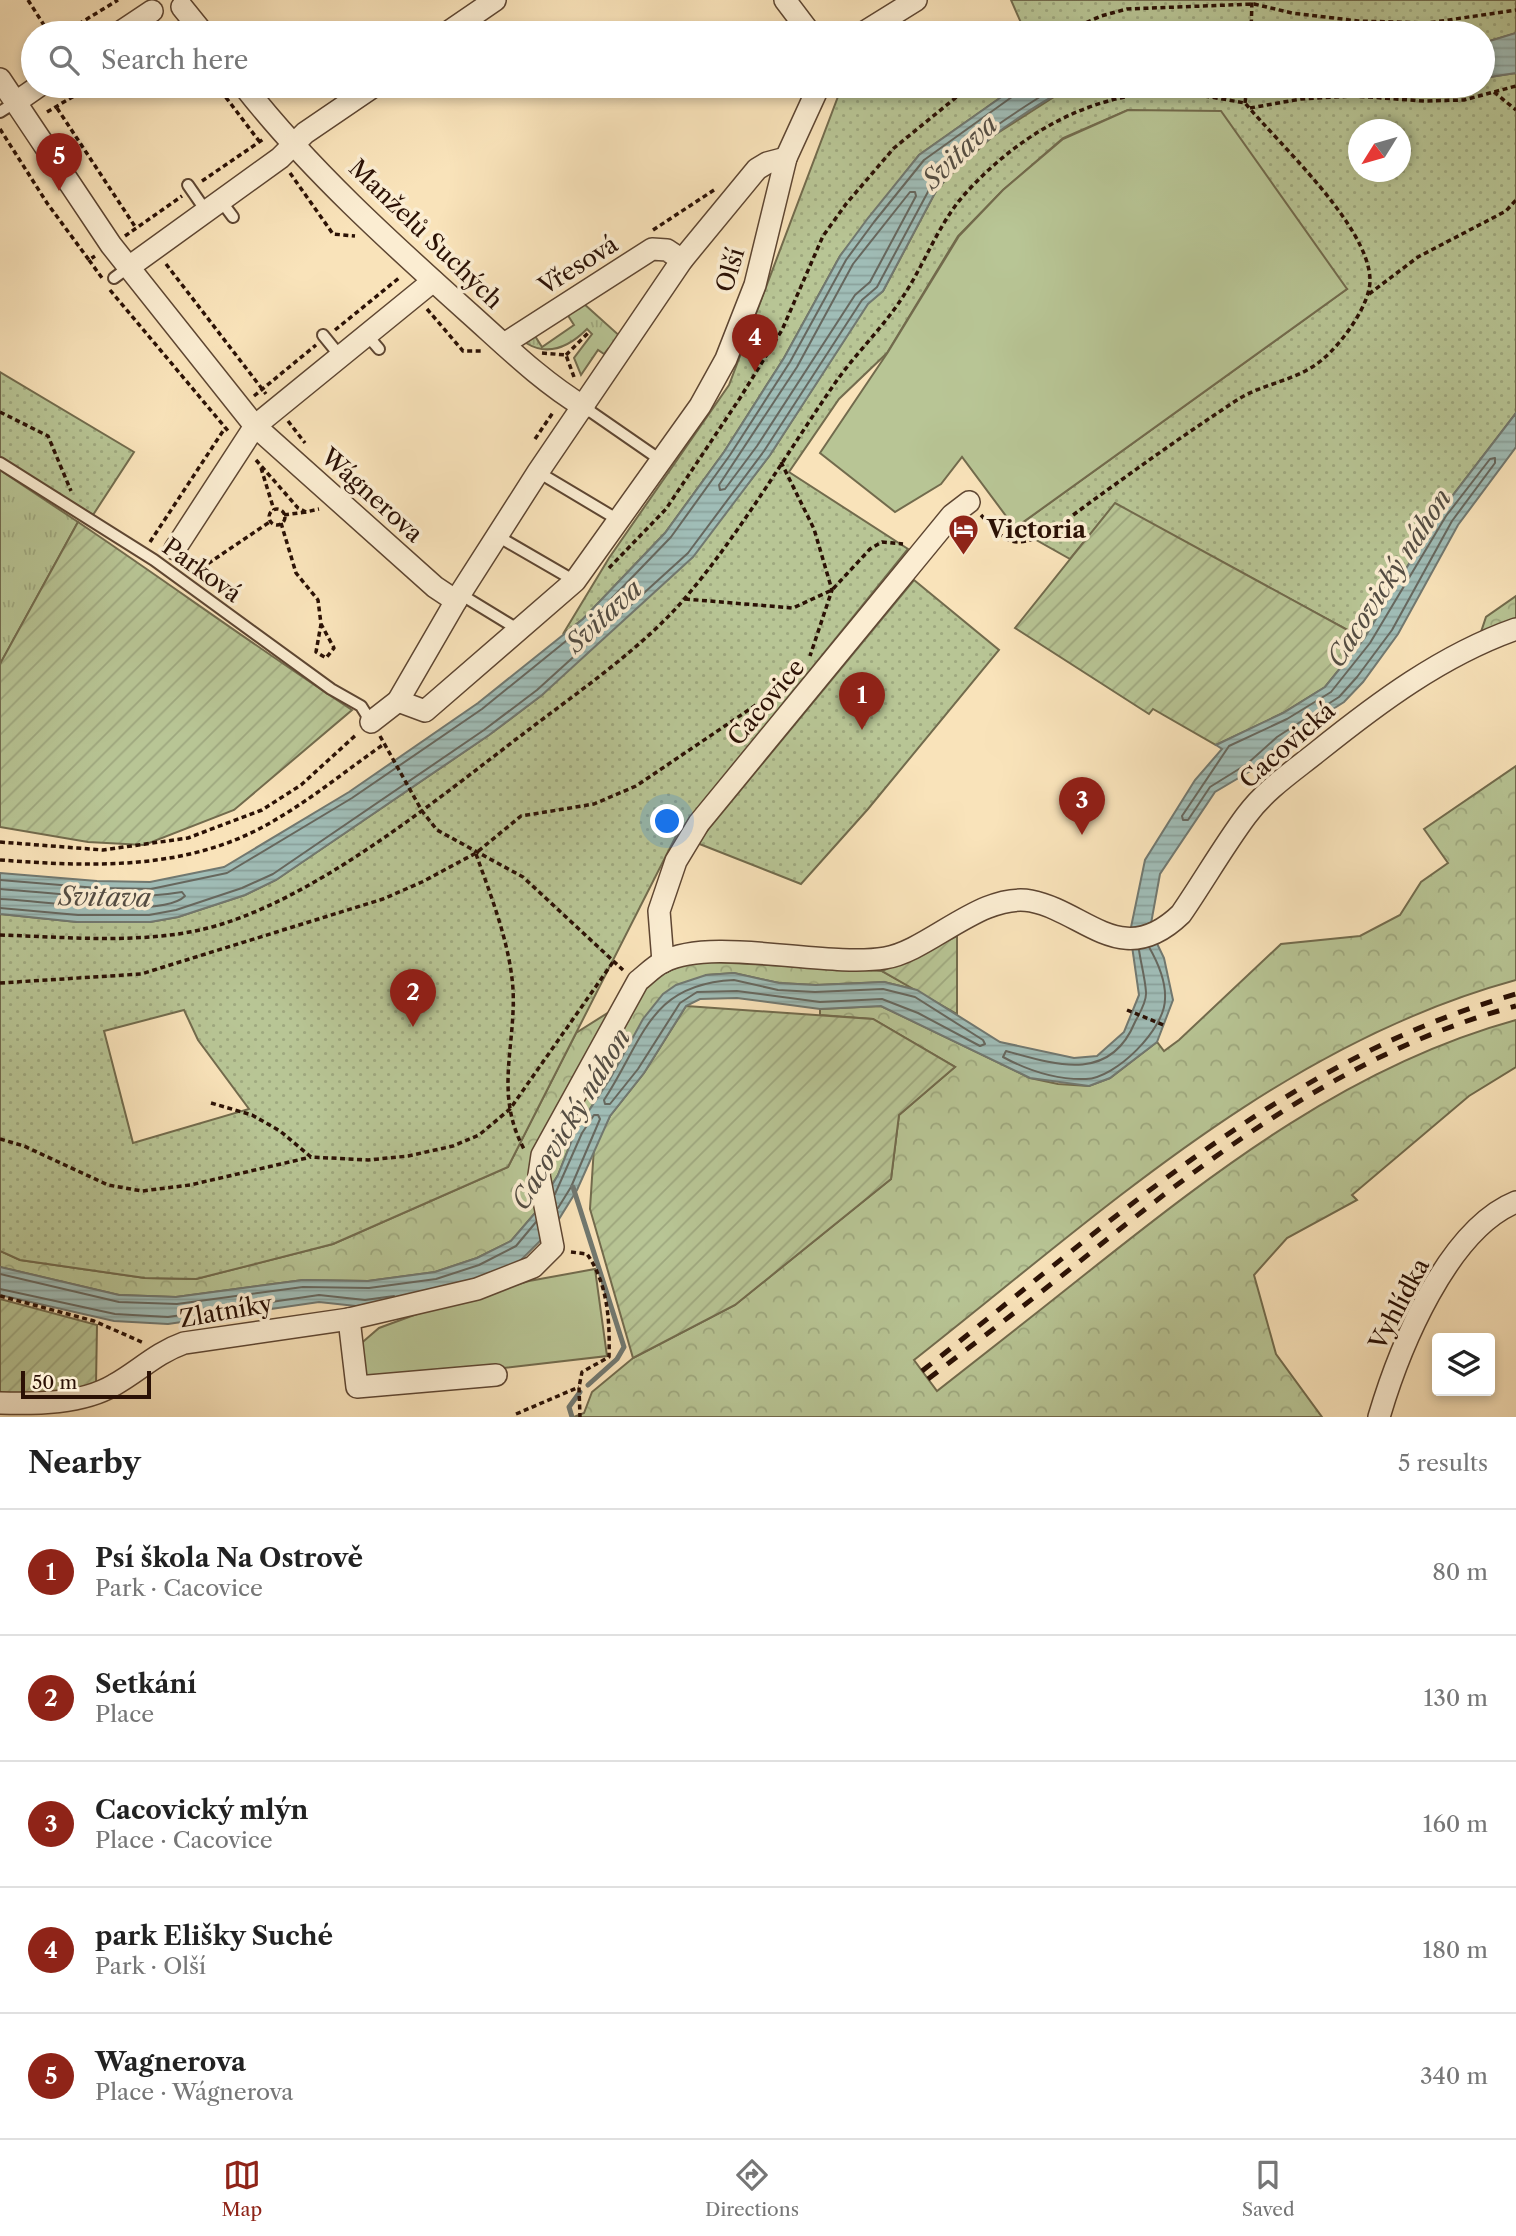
<!DOCTYPE html>
<html lang="en">
<head>
<meta charset="utf-8">
<style>
	body { margin:0; font-family:"Libre Caslon Text",serif; background:#f6f6f6; color:#222 }
	.controls { position:absolute; right:21px; bottom:21px; display:grid; overflow:hidden; border-radius:7px; box-shadow:0 4px 10px #0003 }
	.controls button { width:63px; height:63px; display:grid; place-items:center; padding:0; border:0; border-bottom:2px solid #e0e0e0; background:#fff; color:#222; font:35px sans-serif }
	.compass { position:absolute; left:1348px; top:119px; width:63px; height:63px; border-radius:50%; background:#fff; box-shadow:0 4px 10px #0003; rotate:233deg }
	.scale { position:absolute; left:21px; bottom:18px; width:130px; box-sizing:border-box; padding-left:7px; border:4px solid #2b1105; border-top:0; font-size:19px; line-height:24px; white-space:nowrap; color:#2b1105; -webkit-text-stroke:5px #fbedd2; paint-order:stroke }
	.you { position:absolute; left:668px; top:822px; width:24px; height:24px; margin:-18px; border:5px solid #fff; border-radius:50%; background:#1a73e8; box-shadow:0 0 0 10px #1a73e833 }
	.badge { display:grid; place-items:center; width:46px; height:46px; border-radius:50%; background:#8f2418; color:#fff; font-size:23px; font-weight:700 }
	.pin { position:absolute; translate:-50% -58px; filter:drop-shadow(0 2px 4px #0008) }
	.pin::after { content:''; position:absolute; top:37px; width:24px; height:21px; background:inherit; clip-path:polygon(0 0,100% 0,50% 100%) }
	.list { margin:0; padding:0; list-style:none }
	h2 { display:flex; justify-content:space-between; align-items:center; height:91px; margin:0; padding:0 28px; font-size:30px }
	h2 small { font-size:23px; font-weight:400; color:#767676 }
	.list li { display:grid; grid-template-columns:46px 1fr auto; gap:21px; align-items:center; box-sizing:border-box; height:126px; padding:0 28px; border-top:2px solid #e0e0e0 }
	.list b { display:block; font-size:26px; white-space:nowrap }
	.list p { margin:0; font-size:23px; white-space:nowrap; color:#767676 }
	.list em { font-size:23px; font-style:normal; color:#767676 }
	.icon { flex:none; width:38px; height:38px; fill:none; stroke:currentColor; stroke-width:2; stroke-linecap:round; stroke-linejoin:round }
	.map { position:relative; flex:none; width:1516px; height:1417px; overflow:hidden }
	.search { position:absolute; background:#fff; box-shadow:0 4px 10px #0003; left:21px; right:21px; top:21px; height:77px; display:flex; align-items:center; gap:18px; box-sizing:border-box; padding:0 24px; border-radius:38px; color:#767676; font-size:26px }
	.sheet { height:721px; background:#fff }
	nav { display:flex; justify-content:space-around; align-items:center; box-sizing:border-box; height:98px; border-top:2px solid #e0e0e0; background:#fff; font-size:19px; color:#767676 }
	nav a { display:grid; justify-items:center; gap:4px }
	nav .on { color:#8f2418 }
	.map>svg:first-child { display:block }
	.grass { fill:url(#grass-tufts); stroke:#726b4d; stroke-width:2 }
	.forest { fill:url(#forest-crowns); stroke:#726b4d; stroke-width:2 }
	.park { fill:url(#park-dots); stroke:#726b4d; stroke-width:2; fill-rule:evenodd }
	.garden { fill:url(#garden-furrows); stroke:#726b4d; stroke-width:2 }
	.pitch { fill:#b8c595; stroke:#726b4d; stroke-width:2 }
	.water { fill:url(#water-rules); stroke:#717870; stroke-width:2 }
	.lines { fill:none; stroke-linecap:round; stroke-linejoin:round }
	.shore { stroke:#66675e; stroke-width:2 }
	.stream { stroke:#717870; stroke-width:5 }
	.lane-casing { stroke:#5e4632; stroke-width:14 }
	.street-casing { stroke:#5e4632; stroke-width:24 }
	.path { stroke:#2b1105; stroke-width:3.5; stroke-dasharray:5 3.5; stroke-linecap:butt }
	.lane { stroke:#fbedd2; stroke-width:10 }
	.street { stroke:#fbedd2; stroke-width:21 }
	.rail { stroke:#2b1105; stroke-width:5; stroke-dasharray:12 12; stroke-linecap:butt }
	.labels { text-anchor:middle; dominant-baseline:central; stroke-width:7; stroke-linejoin:round; paint-order:stroke }
	.street-label { font-size:24px; fill:#2b1105; stroke:#fbedd2 }
	.poi-label { font-size:24px; font-weight:bold; fill:#2b1105; stroke:#fbedd2; text-anchor:start }
	.water-label { font-size:26px; font-style:italic; fill:#544d43; stroke:#fbedd2 }
</style>
</head>
<body>
<div class="map">
<svg width="1516" height="1417" viewBox="0 0 1516 1417">
	<defs>
		<pattern id="grass-tufts" width="24" height="20" patternUnits="userSpaceOnUse" patternTransform="scale(1.75)"><rect width="24" height="20" fill="#b8c595"/><path d="M3 7l-1-3M5 7V3M7 7l1-3M15 17l-1-3M17 17v-4M19 17l1-3" fill="none" stroke="#9ea87f"/></pattern>
		<pattern id="forest-crowns" width="20" height="18" patternUnits="userSpaceOnUse" patternTransform="scale(1.75)"><rect width="20" height="18" fill="#b8c595"/><path d="M2 6a3 3 0 1 1 6 0M12 15a3 3 0 1 1 6 0" fill="none" stroke="#9ea87f"/></pattern>
		<pattern id="park-dots" width="8" height="8" patternUnits="userSpaceOnUse" patternTransform="scale(1.75)"><rect width="8" height="8" fill="#b8c595"/><path d="M2 2h.1M6 6h.1" fill="none" stroke="#9ea87f" stroke-width="1.8" stroke-linecap="round"/></pattern>
		<pattern id="garden-furrows" width="10" height="10" patternUnits="userSpaceOnUse" patternTransform="scale(1.75)"><rect width="10" height="10" fill="#b8c595"/><path d="M-1 1l2-2M0 10L10 0M9 11l2-2" fill="none" stroke="#9ea87f"/></pattern>
		<pattern id="water-rules" width="6" height="5" patternUnits="userSpaceOnUse" patternTransform="scale(1.75)"><rect width="6" height="5" fill="#a0bdb7"/><path d="M0 2.5h6" fill="none" stroke="#8aa19c"/></pattern>
	</defs>
	<rect width="100%" height="100%" fill="#f9e3ba"/>
	<filter id="stains"><feTurbulence type="fractalNoise" baseFrequency=".00286" numOctaves="4"/><feColorMatrix values="0 0 0 0 .2 0 0 0 0 .09 0 0 0 0 .02 0 0 0 .5 -.17"/></filter>
	<radialGradient id="worn" r=".72"><stop offset=".6" stop-color="#630" stop-opacity="0"/><stop offset="1" stop-color="#630" stop-opacity=".3"/></radialGradient>
	<!-- grass -->
	<g class="grass">
		<path d="M583,303L622,338L611,352L608,349L604,354L598,350L581,375L574,358L592,334L587,329C570,346 549,357 526,343L535,336L542,347L574,325L567,314Z"/>
		<path d="M0,470L78,522L0,664Z"/>
	</g>
	<!-- forest -->
	<g class="forest">
		<path d="M1516,596V623L1480,635L1486,617Z"/>
		<path d="M1516,766V980C1281,1044 1101,1213 914,1360L937,1391C988,1351 1038,1312 1088,1272C1219,1168 1352,1065 1516,1020V1067L1469,1096L1352,1195L1357,1200L1287,1238L1254,1275L1276,1354L1322,1417H574L584,1413L592,1392L633,1358L735,1305L891,1179L899,1115L955,1067L873,1019L820,1015V1009L881,1006L1030,1078L1058,1084L1089,1086L1110,1078L1157,1042L1164,1051L1179,1040L1281,944L1360,936L1400,915L1421,882L1448,863L1424,829Z"/>
		<path d="M693,961L882,971L917,990L884,982L816,985L779,983L734,973L706,975L610,1079L576,1130L558,1175L536,1212L511,1241L477,1258L435,1272L368,1281L303,1280L176,1297L119,1295L0,1267V1251L20,1260L145,1278L196,1279L333,1244L508,1167L576,1033L639,993L651,978Z"/>
	</g>
	<!-- park -->
	<g class="park">
		<path d="M1011,0H1516V33L1483,43V33H1009L1022,25Z"/>
		<path d="M1516,73V413L1440,512L1364,639L1115,504L1070,559L1015,528L1347,289L1128,110L1063,138L1003,190L958,236L887,353L839,399L789,472L908,549L676,836L508,1167L333,1244L196,1279L145,1278L20,1260L0,1251V914L77,922H150L178,917L245,895L276,880L489,735L542,695L716,525L770,455L868,303L883,291L936,191L947,178L993,136L1071,86H1483V78ZM1358,130H1400V172H1358ZM184,1010L198,1040L249,1109L133,1143L104,1031Z"/>
		<path d="M842,86H915L918,89L924,86H1017L919,155L840,256L784,358L724,452L665,533L583,619L563,634L609,558L729,385Z"/>
		<path d="M0,372L134,452L93,515L0,460Z"/>
		<path d="M914,580L999,650L868,809L801,884L697,843Z"/>
	</g>
	<!-- garden -->
	<g class="garden">
		<path d="M1115,503L1364,639L1325,687L1283,713L1216,745L1153,709L1149,714L1015,628Z"/>
		<path d="M78,522C170,584 259,649 352,710L234,810L144,845L88,842L0,827V664Z"/>
		<path d="M957,936V1014L882,971Z"/>
		<path d="M686,1006L873,1019L955,1067L899,1115L891,1179L735,1305L633,1358L590,1209L594,1147L610,1116L644,1073Z"/>
		<path d="M0,1299L97,1325L96,1385L85,1391L0,1398Z"/>
	</g>
	<!-- pitch -->
	<g class="pitch">
		<path d="M1128,110L1221,111L1347,289L1015,528L962,457L941,484L895,512L820,453L888,352L959,236L1003,190L1063,139Z"/>
		<path d="M595,1269L607,1356L426,1377H366L358,1346L379,1328L417,1314L529,1281Z"/>
	</g>
	<!-- water -->
	<g class="water">
		<path d="M1516,33V73L1483,78V43Z"/>
		<path d="M1017,86H1071C1022,113 970,147 936,191L883,291L868,304L770,455L693,557L542,695L489,735L276,880L245,895L178,917L150,922H77L0,914V873L97,881L150,882L224,867L349,792L478,703L583,619L665,533L724,452L784,358L840,256L868,218L919,155Z"/>
		<path d="M1516,413V447L1458,525L1398,634L1363,682L1344,702L1280,743L1252,770L1215,792L1160,874L1150,929L1164,958L1173,1000L1157,1042L1110,1078L1089,1086L1030,1078L881,1006L820,1009L737,998L700,999L686,1006L644,1073L610,1116L577,1190L554,1227L517,1264L482,1283L365,1307L319,1302L168,1324L114,1321L0,1295V1267L119,1295L176,1297L303,1280L368,1281L435,1272L477,1258L511,1241L536,1212L558,1175L576,1130L610,1079L643,1019L663,994L676,985L706,975L734,973L779,983L816,985L884,982L917,990L1000,1042L1074,1058L1097,1056L1124,1032L1139,995L1130,932L1145,860L1195,780L1222,749L1216,745L1283,713L1325,687L1364,639L1440,512Z"/>
	</g>
	<g class="lines">
		<!-- shore -->
		<g class="shore">
			<path d="M910,192H915L916,196L870,282L855,295L757,446L725,489L720,490L719,485L797,367L853,264Z"/>
			<path d="M1495,458V463L1452,521L1392,630L1357,677L1339,697L1277,737L1247,764L1210,787L1188,820H1183L1182,816L1229,746L1287,719L1331,692L1370,643L1446,516L1490,459Z"/>
			<path d="M0,880L97,888L151,889L227,873L352,798L482,709L587,624L671,537L730,455L790,362L846,260L874,222L924,160L1016,94L1020,86"/>
			<path d="M0,889C61,894 121,902 182,892L185,896C161,920 36,900 0,899"/>
			<path d="M0,908L78,915H149L176,910L242,888L273,874L484,730L537,690L688,553L764,451L862,300L877,287L930,188C963,143 1012,115 1057,86"/>
			<path d="M1139,950C1141,964 1145,978 1146,992C1147,1002 1139,1014 1135,1022C1110,1083 1056,1065 1006,1051L1003,1057C1027,1070 1057,1080 1086,1079C1116,1078 1165,1029 1165,999C1166,982 1157,961 1149,947"/>
			<path d="M734,980L778,990L815,992L883,989L915,997L983,1040L985,1044L980,1046L918,1013L882,999L820,1002L737,991L697,992L680,1003L638,1069L610,1104H605L604,1100C644,1039 649,984 734,980Z"/>
			<path d="M555,1194L582,1133L594,1115H598L600,1119L571,1187L558,1208"/>
			<path d="M0,1274L119,1302L177,1304L303,1287L369,1288L436,1279L479,1265L516,1246L536,1222"/>
			<path d="M0,1289L115,1314L168,1317L319,1295L365,1300L394,1296"/>
		</g>
		<!-- stream -->
		<g class="stream">
			<path d="M573,1187L624,1347L617,1359L588,1385"/>
			<path d="M572,1417L569,1407L580,1392"/>
		</g>
		<defs>
			<g id="lane">
				<path d="M175,33L191,18"/>
				<path d="M0,112L16,102"/>
				<path d="M188,185L206,211"/>
				<path d="M221,201L233,217"/>
				<path d="M114,278L129,267"/>
				<path d="M323,335L340,356"/>
				<path d="M367,335L379,349"/>
				<path d="M584,407L662,461"/>
				<path d="M0,463L154,560L331,689L361,706L371,722"/>
				<path d="M538,472L620,521"/>
				<path d="M499,537L575,581"/>
				<path d="M460,594L519,630"/>
			</g>
			<g id="street">
				<path d="M785,0L810,33"/>
				<path d="M182,7L203,33"/>
				<path d="M119,33L152,11"/>
				<path d="M447,33L495,0"/>
				<path d="M863,33L916,0"/>
				<path d="M0,79L111,245L255,426L435,587L456,601"/>
				<path d="M244,86C308,168 391,243 469,313C506,346 541,381 584,407"/>
				<path d="M16,102L39,86"/>
				<path d="M129,267L280,158L305,133L374,86"/>
				<path d="M504,344L652,249L667,250L682,260"/>
				<path d="M175,549L255,426L433,281"/>
				<path d="M398,701L425,711L575,581L700,406L726,359L755,285L786,158L819,86"/>
				<path d="M371,722L398,701L460,594L538,472L682,260L757,169L767,163L786,158"/>
				<path d="M663,962L659,911L676,861L699,823L920,554L952,515L969,502"/>
				<path d="M349,1319L357,1387L496,1375"/>
				<path d="M0,1403C36,1404 82,1404 114,1385C139,1371 156,1353 184,1343L349,1319L477,1289L533,1267L553,1247L539,1175L542,1155L638,981C646,975 654,966 663,962C712,936 826,968 885,958C929,951 981,892 1031,901C1086,912 1122,971 1181,914C1203,882 1223,847 1246,816C1265,790 1292,772 1317,752C1378,703 1442,655 1516,629"/>
				<path d="M1379,1417C1399,1349 1447,1230 1516,1202"/>
			</g>
		</defs>
		<!-- lane casing -->
		<use href="#lane" class="lane-casing"/>
		<!-- street casing -->
		<use href="#street" class="street-casing"/>
		<!-- path -->
		<g class="path">
			<path d="M28,0L49,33"/>
			<path d="M64,33L118,0"/>
			<path d="M1063,33L1101,16L1127,9L1254,4L1292,13L1358,21L1428,23L1516,10"/>
			<path d="M1251,33L1252,0"/>
			<path d="M214,86L218,87L259,141"/>
			<path d="M1494,92L1516,110"/>
			<path d="M1245,103L1247,86"/>
			<path d="M57,108L136,228"/>
			<path d="M1250,108L1301,99L1354,96L1424,101L1464,100L1516,86"/>
			<path d="M47,112L91,86"/>
			<path d="M0,129L47,203L89,260L95,256"/>
			<path d="M290,173L333,234L355,236"/>
			<path d="M202,181L265,138"/>
			<path d="M653,230L714,190"/>
			<path d="M125,236L182,196"/>
			<path d="M89,260L102,278"/>
			<path d="M166,264L266,394"/>
			<path d="M110,290L229,432"/>
			<path d="M1369,294L1418,257L1506,211L1516,200"/>
			<path d="M427,309L463,351H483"/>
			<path d="M335,330L399,278"/>
			<path d="M542,353L566,355L574,377"/>
			<path d="M566,355L589,332"/>
			<path d="M254,396L316,345"/>
			<path d="M0,412L48,436L71,491"/>
			<path d="M288,421L305,443"/>
			<path d="M535,439L554,411"/>
			<path d="M256,460L298,508L306,512L319,509"/>
			<path d="M781,462L814,529L832,590L810,656"/>
			<path d="M261,468L274,510"/>
			<circle cx="277" cy="517" r="8"/>
			<path d="M284,515L306,512"/>
			<path d="M281,523L296,573L318,600L321,624L316,652L326,658L334,648L321,624"/>
			<path d="M150,542L225,428"/>
			<path d="M609,568L666,509L740,398L782,330L823,236L846,204L894,148L970,86"/>
			<path d="M194,573L271,521"/>
			<path d="M685,599L793,608L832,590L870,549L882,542L903,544"/>
			<path d="M380,736L422,811L437,830L523,877L623,970"/>
			<path d="M0,842L103,850L188,838L262,810L301,785L357,734"/>
			<path d="M476,854C491,896 510,944 513,989C516,1046 494,1094 524,1149"/>
			<path d="M0,860C94,867 191,871 275,820C313,798 348,769 384,744"/>
			<path d="M0,935C66,937 135,944 200,930C310,905 437,799 527,731C578,692 645,646 686,597C741,532 785,456 833,386C854,355 882,329 902,298C923,267 936,230 959,201C1011,139 1090,90 1174,93C1198,94 1222,99 1245,103C1279,144 1368,225 1370,279C1371,304 1342,343 1323,359C1298,381 1263,383 1237,400C1173,442 1111,487 1050,532C1013,550 1006,543 981,515"/>
			<path d="M0,983L141,974L383,899L422,882L476,853L521,816L594,804L636,786L787,684"/>
			<path d="M1127,1010L1166,1026"/>
			<path d="M211,1103L252,1115L280,1131L311,1157L368,1160L408,1156L453,1146L479,1135L510,1109L613,962"/>
			<path d="M0,1139L24,1146L108,1185L142,1191L190,1185L311,1157"/>
			<path d="M571,1252L587,1254C608,1284 610,1321 609,1357L582,1372L579,1387L580,1417"/>
			<path d="M0,1296L94,1321L144,1343"/>
			<path d="M516,1414L579,1387"/>
		</g>
		<!-- lane -->
		<use href="#lane" class="lane"/>
		<!-- street -->
		<use href="#street" class="street"/>
		<!-- rail -->
		<g class="rail">
			<path d="M922,1371C1107,1226 1284,1059 1516,994"/>
			<path d="M928,1379C979,1340 1029,1302 1079,1262C1212,1154 1348,1051 1516,1006"/>
		</g>
	</g>
	<!-- icons -->
	<defs>
		<symbol id="hotel-pin" viewBox="-11 -11 22 30"><path d="M0 17L-7.5 6A9.5 9.5 0 1 1 7.5 6Z" fill="#8f2418" stroke="#fbedd2"/><path d="M-6-4.5h1.5V1H6V5H4.5V3h-9V5H-6ZM-4 0a1.8 1.8 0 1 1 3.6 0ZM.5 0V-2.5h3Q6-2.5 6 0Z" fill="#fff"/></symbol>
	</defs>
	<g fill-rule="evenodd">
		<use href="#hotel-pin" x="946" y="512" width="35" height="47"/>
	</g>
	<g class="labels">
		<!-- street labels -->
		<g class="street-label">
			<text transform="translate(426 234) rotate(44)">Manželů Suchých</text>
			<text transform="translate(578 265) rotate(-32)">Vřesová</text>
			<text transform="translate(730 270) rotate(-73)">Olší</text>
			<text transform="translate(372 495) rotate(42)">Wágnerova</text>
			<text transform="translate(202 570) rotate(36)">Parková</text>
			<text transform="translate(766 702) rotate(-50)">Cacovice</text>
			<text transform="translate(1287 745) rotate(-41)">Cacovická</text>
			<text transform="translate(1399 1304) rotate(-62)">Vyhlídka</text>
			<text transform="translate(226 1311) rotate(-10)">Zlatníky</text>
		</g>
		<!-- poi labels -->
		<g class="poi-label">
			<text x="987" y="529">Victoria</text>
		</g>
		<!-- water labels -->
		<g class="water-label">
			<text transform="translate(960 152) rotate(-44)">Svitava</text>
			<text transform="translate(1389 578) rotate(-57)">Cacovický náhon</text>
			<text transform="translate(604 616) rotate(-43)">Svitava</text>
			<text transform="translate(105 897) rotate(1)">Svitava</text>
			<text transform="translate(571 1119) rotate(-59)">Cacovický náhon</text>
		</g>
	</g>
	<rect width="100%" height="100%" filter="url(#stains)"/>
	<rect width="100%" height="100%" fill="url(#worn)"/>
</svg>
<div class="controls">
<button><svg class="icon" aria-label="layers" viewBox="0 0 24 24"><path d="M12 4l9 5-9 5-9-5zM3 14l9 5 9-5"/></svg></button>
</div>
<svg class="compass" viewBox="-18 -18 36 36"><path d="M0-13l5 13h-10z" fill="#e53935"/><path d="M0 13l5-13h-10z" fill="#767676"/></svg>
<div class="scale">50 m</div>
<div class="you"></div>
<div class="pin badge" style="left:862px;top:730px">1</div>
<div class="pin badge" style="left:413px;top:1027px">2</div>
<div class="pin badge" style="left:1082px;top:835px">3</div>
<div class="pin badge" style="left:755px;top:372px">4</div>
<div class="pin badge" style="left:59px;top:191px">5</div>
<div class="search"><svg class="icon" aria-label="search" viewBox="0 0 24 24"><circle cx="10" cy="10" r="6"/><path d="M15 15l6 6"/></svg>Search here</div>
</div>
<section class="sheet">
<h2>Nearby<small>5 results</small></h2>
<ul class="list">
<li><span class="badge">1</span><div><b>Psí škola Na Ostrově</b><p>Park · Cacovice</p></div><em>80 m</em></li>
<li><span class="badge">2</span><div><b>Setkání</b><p>Place</p></div><em>130 m</em></li>
<li><span class="badge">3</span><div><b>Cacovický mlýn</b><p>Place · Cacovice</p></div><em>160 m</em></li>
<li><span class="badge">4</span><div><b>park Elišky Suché</b><p>Park · Olší</p></div><em>180 m</em></li>
<li><span class="badge">5</span><div><b>Wagnerova</b><p>Place · Wágnerova</p></div><em>340 m</em></li>
</ul>
</section>
<nav>
<a class="on"><svg class="icon" aria-label="map" viewBox="0 0 24 24"><path d="M3 6l6-2 6 2 6-2v14l-6 2-6-2-6 2zM9 4v14M15 6v14"/></svg>Map</a>
<a><svg class="icon" aria-label="directions" viewBox="0 0 24 24"><path d="M12 3l9 9-9 9-9-9zM9 14v-3h6M13 9l2 2-2 2"/></svg>Directions</a>
<a><svg class="icon" aria-label="saved" viewBox="0 0 24 24"><path d="M7 4h10v16l-5-4-5 4z"/></svg>Saved</a>
</nav>
</body>
</html>
